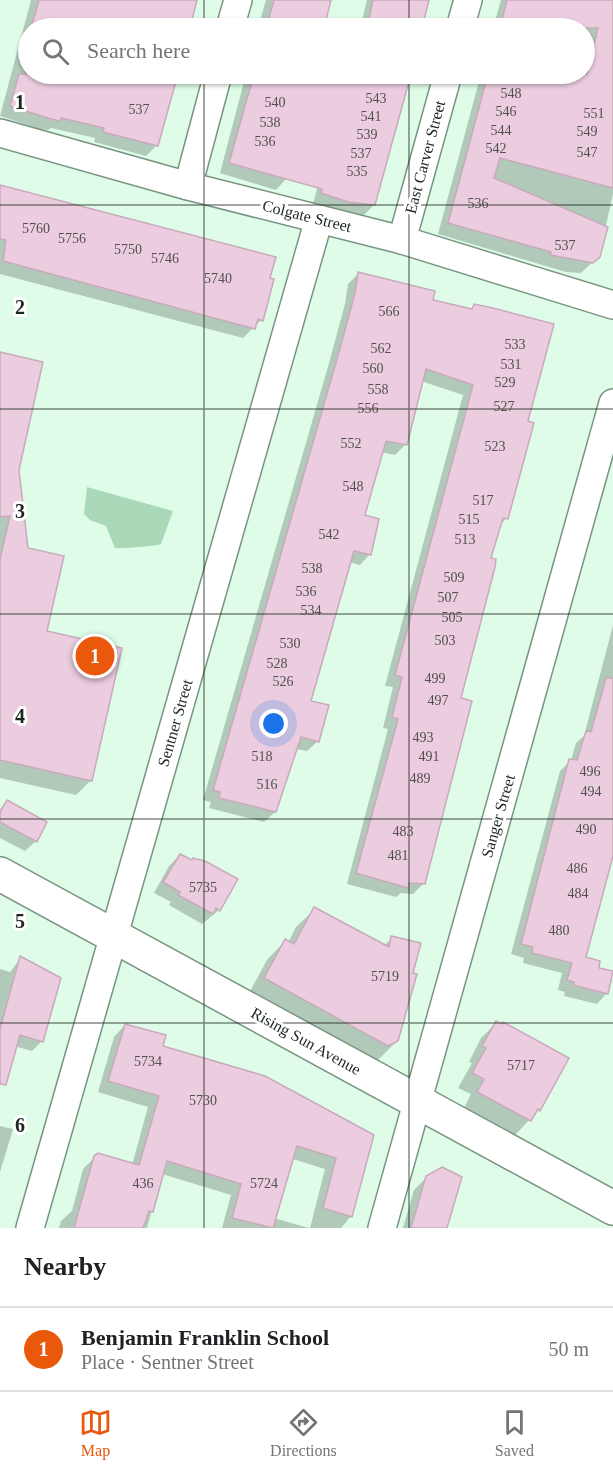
<!DOCTYPE html>
<html lang="en">
<head>
<meta charset="utf-8">
<style>
	body { margin:0; font-family:"Times New Roman",serif; background:#f6f6f6; color:#202124 }
	.you { position:absolute; left:274px; top:724px; width:21px; height:21px; margin:-15px; border:4px solid #fff; border-radius:50%; background:#1a73e8; box-shadow:0 0 0 9px #1a73e833 }
	.badge { display:grid; place-items:center; width:39px; height:39px; border-radius:50%; background:#ea580c; color:#fff; font-size:20px; font-weight:700 }
	.pin { position:absolute; translate:-50% -50%; border:3px solid #fff; box-shadow:0 2px 6px #0006 }
	.list { margin:0; padding:0; list-style:none }
	h2 { display:flex; justify-content:space-between; align-items:center; height:78px; margin:0; padding:0 24px; font-size:26px }
	h2 small { font-size:20px; font-weight:400; color:#757577 }
	.list li { display:grid; grid-template-columns:39px 1fr auto; gap:18px; align-items:center; box-sizing:border-box; height:84px; padding:0 24px; border-top:2px solid #e0e0e0 }
	.list b { display:block; font-size:22px; white-space:nowrap }
	.list p { margin:0; font-size:20px; white-space:nowrap; color:#757577 }
	.list em { font-size:20px; font-style:normal; color:#757577 }
	.icon { flex:none; width:33px; height:33px; fill:none; stroke:currentColor; stroke-width:2; stroke-linecap:round; stroke-linejoin:round }
	.map { position:relative; flex:none; width:613px; height:1228px; overflow:hidden }
	.search { position:absolute; background:#fff; box-shadow:0 2px 4px #0004; left:18px; right:18px; top:18px; height:66px; display:flex; align-items:center; gap:15px; box-sizing:border-box; padding:0 21px; border-radius:33px; color:#757577; font-size:22px }
	.sheet { height:162px; background:#fff }
	nav { display:flex; justify-content:space-around; align-items:center; box-sizing:border-box; height:84px; border-top:2px solid #e0e0e0; background:#fff; font-size:16px; color:#757577 }
	nav a { display:grid; justify-items:center; gap:3px }
	nav .on { color:#ea580c }
	.map>svg:first-child { display:block }
	.green { fill:#a9d9b9 }
	.shadow { fill:#0003 }
	.building { fill:#eccddf; stroke:#c8aabc; stroke-width:1.5 }
	.lines { fill:none; stroke-linecap:round; stroke-linejoin:round }
	.minor-casing { stroke:#799481; stroke-width:30 }
	.secondary-casing { stroke:#799481; stroke-width:36 }
	.minor { stroke:#fff; stroke-width:27 }
	.secondary { stroke:#fff; stroke-width:33 }
	.grid { fill:none; stroke:#1c271f; stroke-width:1.5; stroke-opacity:0.55 }
	.labels { text-anchor:middle; dominant-baseline:central; stroke-width:6; stroke-linejoin:round; paint-order:stroke }
	.number-label { font-size:14px; fill:#50504f }
	.street-label { font-size:16px; fill:#1c271f; stroke:#fff }
	.grid-label { font-size:20px; text-anchor:middle; font-weight:bold; fill:#1c271f; stroke:#fff; stroke-width:6; stroke-linejoin:round; paint-order:stroke }
</style>
</head>
<body>
<div class="map">
<svg width="613" height="1228" viewBox="0 0 613 1228">
	<rect width="100%" height="100%" fill="#defce7"/>
	<!-- green -->
	<path class="green" d="M87,487L173,511L161,544C158,546 119,549 115,548L106,526L90,520L84,514Z"/>
	<!-- shadow -->
	<g class="shadow">
		<path d="M31,0H196L188,28H28V74H176L157,145L146,156L94,142L95,138L51,128L48,130L40,129L0,116Z"/>
		<path d="M266,0H330L323,28H258Z"/>
		<path d="M367,0H428L420,28H360Z"/>
		<path d="M501,0H613V194L599,256L581,273L566,272L438,234L481,74H584V28H493Z"/>
		<path d="M246,74H311L286,179L276,190L220,173Z"/>
		<path d="M348,74H408L374,205L364,215L337,212L313,204Z"/>
		<path d="M0,186L261,320L243,338L0,274Z"/>
		<path d="M358,274L431,301L470,310L474,306L526,422L507,518L499,526L490,559L424,883L413,894L401,893L396,897L347,884L388,729L383,728L393,687L385,686L463,395L421,381L406,444L395,455L381,452L363,516L370,554L360,565L349,562L309,702L318,741L307,751L296,749L275,812L264,822L209,808L211,802L203,800L329,363L345,304L348,284Z"/>
		<path d="M0,354L27,549L45,632L91,780L76,795L0,778Z"/>
		<path d="M613,625V849L584,958L607,993L597,1004L564,996L565,992L558,990L562,973L523,963L524,958L511,954L560,771L571,760L576,743L584,736Z"/>
		<path d="M7,802L36,841L25,851L0,838V809Z"/>
		<path d="M180,855L219,910L202,924L169,905L171,902L154,893L169,866Z"/>
		<path d="M315,909L384,946L392,938L397,1041L378,1060L369,1063L247,997L267,960L285,941L288,943L296,927Z"/>
		<path d="M21,958L42,1041L32,1051L0,1042V969L10,972Z"/>
		<path d="M496,1023L567,1059L539,1110L515,1135L464,1108L471,1094L458,1088L472,1063L469,1062L481,1038Z"/>
		<path d="M125,1025L161,1047L372,1136L351,1216L341,1228H310L325,1169L293,1159L273,1223L277,1219L309,1228H222L231,1195L162,1174L147,1228H59L61,1221L72,1211L83,1169L95,1157L132,1165L148,1107L98,1092L114,1037Z"/>
		<path d="M0,1126L13,1129L0,1172Z"/>
		<path d="M427,1177L445,1228H403L414,1190Z"/>
	</g>
	<!-- building -->
	<g class="building">
		<path d="M39,0H197L190,28H31Z"/>
		<path d="M274,0H331L324,28H266Z"/>
		<path d="M373,0H429L422,28H367Z"/>
		<path d="M507,0H613V188L500,158L494,178L608,227L600,257L593,263L550,255L551,252L448,223L488,74H587L598,28H500Z"/>
		<path d="M19,74H178L158,146L103,132L104,128L61,118L60,121L51,119L10,106Z"/>
		<path d="M254,74H411L375,205L348,202L321,193L322,189L229,163Z"/>
		<path d="M0,185L276,257L270,278L274,279L263,321L258,319L255,329L3,261L6,240L0,239Z"/>
		<path d="M358,272L435,291L433,300L472,309L474,304L493,308L554,324L528,421L534,423L508,519L503,518L491,558L496,559L495,567L461,698L472,701L425,884L409,883L408,888L356,873L398,719L392,717L402,677L395,675L473,385L426,369L407,445L386,441L365,515L379,519L371,555L354,551L311,701L329,705L319,742L301,737L276,812L219,798L220,792L213,790L339,352L355,293Z"/>
		<path d="M0,352L43,362L19,470L28,548L64,556L47,631L122,648L92,781L0,760V559L10,516L0,517Z"/>
		<path d="M606,678H613V856L586,957L600,961L599,968L613,971L608,994L573,985L574,982L567,980L572,963L532,953L533,947L521,944L569,759L577,760L586,731L591,732Z"/>
		<path d="M7,800L47,822L37,842L0,822V812Z"/>
		<path d="M180,854L192,860L193,858L205,861L238,879L220,911L216,908L213,914L178,895L180,892L163,882Z"/>
		<path d="M314,907L389,947L391,936L421,943L413,973L417,974L398,1041L388,1046L264,978L285,939L294,944Z"/>
		<path d="M20,956L61,978L43,1042L20,1035L6,1085L0,1084V1029Z"/>
		<path d="M496,1021L502,1024L503,1022L569,1058L540,1111L538,1109L531,1121L477,1092L484,1079L472,1073L486,1048L482,1046Z"/>
		<path d="M125,1024L166,1035L163,1046L265,1076L374,1135L352,1217L323,1208L336,1158L297,1146L273,1228L232,1218L241,1184L167,1161L153,1212L149,1211L143,1228H74L94,1156L98,1153L139,1165L159,1096L108,1081Z"/>
		<path d="M442,1167L462,1177L447,1228H411L426,1176Z"/>
	</g>
	<g class="lines">
		<defs>
			<g id="minor">
				<path d="M230,28L238,0"/>
				<path d="M460,28L468,0"/>
				<path d="M0,133L188,186L402,240L613,305"/>
				<path d="M188,186L218,74"/>
				<path d="M402,240L448,74"/>
				<path d="M30,1228L319,219"/>
				<path d="M382,1228L613,403"/>
			</g>
			<path id="secondary" d="M0,874L613,1208"/>
		</defs>
		<!-- minor casing -->
		<use href="#minor" class="minor-casing"/>
		<!-- secondary casing -->
		<use href="#secondary" class="secondary-casing"/>
		<!-- minor -->
		<use href="#minor" class="minor"/>
		<!-- secondary -->
		<use href="#secondary" class="secondary"/>
	</g>
	<!-- grid -->
	<path class="grid" d="M204,0V28M409,0V28M204,74V1228M409,74V1228M0,205H613M0,409H613M0,614H613M0,819H613M0,1023H613"/>
	<g class="labels">
		<!-- number labels -->
		<g class="number-label">
			<text x="511" y="93">548</text>
			<text x="376" y="98">543</text>
			<text x="275" y="102">540</text>
			<text x="139" y="109">537</text>
			<text x="506" y="111">546</text>
			<text x="594" y="113">551</text>
			<text x="371" y="116">541</text>
			<text x="270" y="122">538</text>
			<text x="501" y="130">544</text>
			<text x="587" y="131">549</text>
			<text x="367" y="134">539</text>
			<text x="265" y="141">536</text>
			<text x="496" y="148">542</text>
			<text x="587" y="152">547</text>
			<text x="361" y="153">537</text>
			<text x="357" y="171">535</text>
			<text x="478" y="203">536</text>
			<text x="36" y="228">5760</text>
			<text x="72" y="238">5756</text>
			<text x="565" y="245">537</text>
			<text x="128" y="249">5750</text>
			<text x="165" y="258">5746</text>
			<text x="218" y="278">5740</text>
			<text x="389" y="311">566</text>
			<text x="515" y="344">533</text>
			<text x="381" y="348">562</text>
			<text x="511" y="364">531</text>
			<text x="373" y="368">560</text>
			<text x="505" y="382">529</text>
			<text x="378" y="389">558</text>
			<text x="504" y="406">527</text>
			<text x="368" y="408">556</text>
			<text x="351" y="443">552</text>
			<text x="495" y="446">523</text>
			<text x="353" y="486">548</text>
			<text x="483" y="500">517</text>
			<text x="469" y="519">515</text>
			<text x="329" y="534">542</text>
			<text x="465" y="539">513</text>
			<text x="312" y="568">538</text>
			<text x="454" y="577">509</text>
			<text x="306" y="591">536</text>
			<text x="448" y="597">507</text>
			<text x="311" y="610">534</text>
			<text x="452" y="617">505</text>
			<text x="445" y="640">503</text>
			<text x="290" y="643">530</text>
			<text x="277" y="663">528</text>
			<text x="435" y="678">499</text>
			<text x="283" y="681">526</text>
			<text x="438" y="700">497</text>
			<text x="423" y="737">493</text>
			<text x="262" y="756">518</text>
			<text x="429" y="756">491</text>
			<text x="590" y="771">496</text>
			<text x="420" y="778">489</text>
			<text x="267" y="784">516</text>
			<text x="591" y="791">494</text>
			<text x="586" y="829">490</text>
			<text x="403" y="831">483</text>
			<text x="398" y="855">481</text>
			<text x="577" y="868">486</text>
			<text x="203" y="887">5735</text>
			<text x="578" y="893">484</text>
			<text x="559" y="930">480</text>
			<text x="385" y="976">5719</text>
			<text x="148" y="1061">5734</text>
			<text x="521" y="1065">5717</text>
			<text x="203" y="1100">5730</text>
			<text x="143" y="1183">436</text>
			<text x="264" y="1183">5724</text>
		</g>
		<!-- street labels -->
		<g class="street-label">
			<text transform="translate(425 157) rotate(-75)">East Carver Street</text>
			<text transform="translate(307 216) rotate(14)">Colgate Street</text>
			<text transform="translate(175 723) rotate(-74)">Sentner Street</text>
			<text transform="translate(498 816) rotate(-74)">Sanger Street</text>
			<text transform="translate(306 1041) rotate(29)">Rising Sun Avenue</text>
		</g>
	</g>
	<g class="grid-label">
		<text x="20" y="109">1</text>
		<text x="20" y="314">2</text>
		<text x="20" y="518">3</text>
		<text x="20" y="723">4</text>
		<text x="20" y="928">5</text>
		<text x="20" y="1132">6</text>
	</g>
</svg>
<div class="you"></div>
<div class="pin badge" style="left:95px;top:656px">1</div>
<div class="search"><svg class="icon" aria-label="search" viewBox="0 0 24 24"><circle cx="10" cy="10" r="6"/><path d="M15 15l6 6"/></svg>Search here</div>
</div>
<section class="sheet">
<h2>Nearby<small></small></h2>
<ul class="list">
<li><span class="badge">1</span><div><b>Benjamin Franklin School</b><p>Place · Sentner Street</p></div><em>50 m</em></li>
</ul>
</section>
<nav>
<a class="on"><svg class="icon" aria-label="map" viewBox="0 0 24 24"><path d="M3 6l6-2 6 2 6-2v14l-6 2-6-2-6 2zM9 4v14M15 6v14"/></svg>Map</a>
<a><svg class="icon" aria-label="directions" viewBox="0 0 24 24"><path d="M12 3l9 9-9 9-9-9zM9 14v-3h6M13 9l2 2-2 2"/></svg>Directions</a>
<a><svg class="icon" aria-label="saved" viewBox="0 0 24 24"><path d="M7 4h10v16l-5-4-5 4z"/></svg>Saved</a>
</nav>
</body>
</html>
